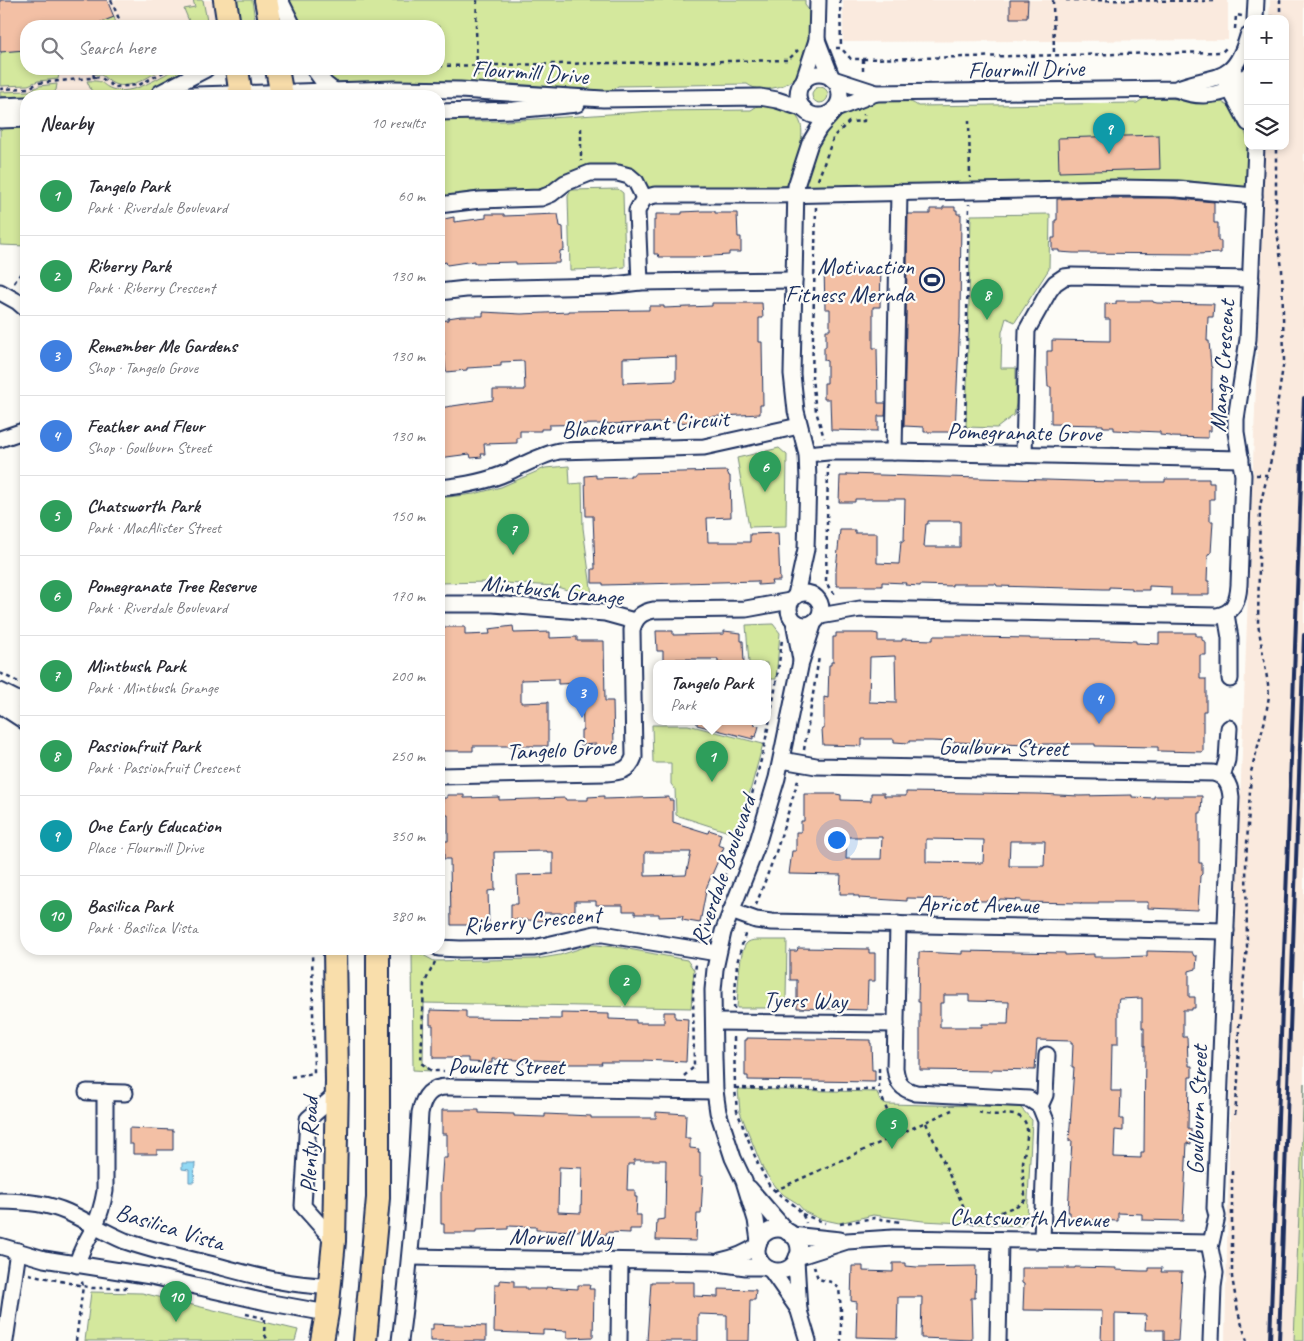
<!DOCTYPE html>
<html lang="en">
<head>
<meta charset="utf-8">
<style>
	body { margin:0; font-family:Caveat,sans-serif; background:#f7f7f7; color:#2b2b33 }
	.controls { position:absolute; right:15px; top:15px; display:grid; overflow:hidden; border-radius:10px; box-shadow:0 2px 8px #0003 }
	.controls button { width:45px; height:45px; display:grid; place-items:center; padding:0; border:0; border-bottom:1px solid #e1e1e2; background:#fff; color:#2b2b33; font:25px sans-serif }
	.you { position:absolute; left:836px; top:839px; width:18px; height:18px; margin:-12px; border:4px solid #fff; border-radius:50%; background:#1a73e8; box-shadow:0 0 0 8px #1a73e833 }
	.badge { display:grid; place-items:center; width:32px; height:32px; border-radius:50%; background:#1b2f5e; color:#fff; font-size:16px; font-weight:700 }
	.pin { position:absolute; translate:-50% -41px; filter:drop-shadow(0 1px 2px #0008) }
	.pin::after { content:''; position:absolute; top:26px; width:18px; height:15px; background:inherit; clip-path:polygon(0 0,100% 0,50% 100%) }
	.popup { position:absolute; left:653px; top:660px; width:118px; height:65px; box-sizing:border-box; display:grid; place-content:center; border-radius:10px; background:#fff; filter:drop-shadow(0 1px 4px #0005); font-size:16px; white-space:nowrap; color:#7c7c81 }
	.popup b { font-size:19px; color:#2b2b33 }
	.popup::after { content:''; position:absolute; left:50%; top:100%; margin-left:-10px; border:10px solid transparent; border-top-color:#fff }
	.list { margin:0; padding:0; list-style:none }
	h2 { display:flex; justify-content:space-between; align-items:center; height:65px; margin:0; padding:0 20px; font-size:21px }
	h2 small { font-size:16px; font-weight:400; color:#7c7c81 }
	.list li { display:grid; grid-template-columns:32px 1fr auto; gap:15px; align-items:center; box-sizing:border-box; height:80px; padding:0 20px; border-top:1px solid #e1e1e2 }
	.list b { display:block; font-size:19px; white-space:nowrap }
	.list p { margin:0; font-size:16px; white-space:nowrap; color:#7c7c81 }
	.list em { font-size:16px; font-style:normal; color:#7c7c81 }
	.icon { flex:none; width:28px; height:28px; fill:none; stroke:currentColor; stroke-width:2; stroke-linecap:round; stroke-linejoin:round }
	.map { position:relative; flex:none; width:1304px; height:1341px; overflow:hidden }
	.search { position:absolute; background:#fff; box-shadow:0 2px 8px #0003; left:20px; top:20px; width:425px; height:55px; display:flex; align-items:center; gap:12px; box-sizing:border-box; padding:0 18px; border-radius:20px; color:#7c7c81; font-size:19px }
	.panel { position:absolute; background:#fff; box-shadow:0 2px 8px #0003; left:20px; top:90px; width:425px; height:865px; border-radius:20px }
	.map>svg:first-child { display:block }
	.built { fill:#faeade }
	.green { fill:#d4e89d; stroke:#788c7e }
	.water { fill:#92d9f4; stroke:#6295b8 }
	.building { fill:#f3c0a5; stroke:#1b2f5e; fill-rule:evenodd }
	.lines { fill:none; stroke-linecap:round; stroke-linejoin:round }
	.minor-casing { stroke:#1b2f5e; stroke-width:19 }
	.highway-casing { stroke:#1b2f5e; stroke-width:26 }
	.path { stroke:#1b2f5e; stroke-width:2.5; stroke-dasharray:4 4; stroke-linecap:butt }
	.minor { stroke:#fdfcf7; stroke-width:15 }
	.highway { stroke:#f9deab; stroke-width:22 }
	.rail { stroke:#1b2f5e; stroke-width:4 }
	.labels { text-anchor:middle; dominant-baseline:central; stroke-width:4.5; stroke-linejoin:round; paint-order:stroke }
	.street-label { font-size:24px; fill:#1b2f5e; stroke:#fdfcf7 }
	.poi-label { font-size:24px; fill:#1b2f5e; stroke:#fdfcf7; text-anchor:end }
</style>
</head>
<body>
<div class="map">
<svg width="1304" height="1341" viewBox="0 0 1304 1341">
	<rect width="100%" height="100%" fill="#fdfcf7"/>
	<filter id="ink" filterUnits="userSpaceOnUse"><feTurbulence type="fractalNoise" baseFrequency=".02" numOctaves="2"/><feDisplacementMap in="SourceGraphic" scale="10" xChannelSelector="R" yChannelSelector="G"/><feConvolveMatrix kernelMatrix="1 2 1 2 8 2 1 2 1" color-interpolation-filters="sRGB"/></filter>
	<g filter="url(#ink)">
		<!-- built -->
		<g class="built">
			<path d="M0,0H212L216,26H26V69H194L141,96H100L81,92H68L51,96H26L0,100Z"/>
			<path d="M843,0H1228V40L843,42Z"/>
			<path d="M1270,0H1304V1079L1294,1341H1225L1232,1016L1265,146H1285V19H1269Z"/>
		</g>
		<!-- green -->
		<g class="green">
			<path d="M193,0H203L208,26H175L189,21L184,9L195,7Z"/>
			<path d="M232,0H252L256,26H236Z"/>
			<path d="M288,0H805V5L811,13C810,41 809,83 773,88C762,90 756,90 747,84L618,86L609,92L337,83L327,76L322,69H439V26H300Z"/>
			<path d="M114,17L116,23L108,26H91Z"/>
			<path d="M26,50V69H60L58,79L38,81L28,85L0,86V55L2,51Z"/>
			<path d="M105,69H163C149,76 131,90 114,84C109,82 105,77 101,75H96L95,73Z"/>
			<path d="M175,69H194L141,96L96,95L91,90L87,81C106,80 99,84 112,89C132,96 158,78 175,69Z"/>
			<path d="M57,84L56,90L50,96H26V100L13,99L0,96V92L29,91L39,86Z"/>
			<circle cx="820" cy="95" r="8"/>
			<path d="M1146,97L1222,102L1234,110L1244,129L1248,141L1249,189L1183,180H1155L844,185L843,188H819L803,184C815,150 831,110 870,102C876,100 883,101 889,101C900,101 909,99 918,106L1137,103Z"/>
			<path d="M759,105C770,106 785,107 794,114C813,128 792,167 788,185L778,187L649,189L643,187L633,172L552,185L535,190L478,191L439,197V120L459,116L468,121H505L654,111L751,110Z"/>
			<path d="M26,124V246L0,245V125Z"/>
			<path d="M618,189L623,193L625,267L608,269L570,270L568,196L571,190Z"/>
			<path d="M1050,214L1049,269L1015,322L1006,318L1002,332L1001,368H1016V404L1014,415L997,428L966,427L971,215Z"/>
			<path d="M779,448L787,455L786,526L749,527L737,458Z"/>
			<path d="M569,466L570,484L582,483L583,528L592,595L577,593L554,586L490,582L439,583V498L474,494L501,487L545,468Z"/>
			<path d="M773,624L780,633L776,679H767V663H749L746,625Z"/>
			<path d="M652,725H688L763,744L738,835L676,815L675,789L671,784V763H653Z"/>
			<path d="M757,940H787L786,999H771V1008H737C738,995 738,954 746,944C748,941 753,940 757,940Z"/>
			<path d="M591,945H597L623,948L687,960L694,970L691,1008L424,1003L423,1062L431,1071L413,1070L412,949H417L421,954L434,961L536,959L560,955Z"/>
			<path d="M1304,1083V1341H1294Z"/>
			<path d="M738,1089L877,1092L880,1101L887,1104L1020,1107L1032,1120L1027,1219L1021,1226L923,1221L873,1215L839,1223L820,1219L805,1212L797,1203L784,1195L775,1187L763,1169L740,1112Z"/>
			<path d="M91,1292L142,1293L298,1330L295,1341H85Z"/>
		</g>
		<!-- water -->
		<path class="water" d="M182,1163H195L194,1182H189V1170L182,1169Z"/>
		<!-- building -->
		<g class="building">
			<path d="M0,0H107L114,17L91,26H26V50L0,52Z"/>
			<path d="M1010,0H1028L1027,18H1010Z"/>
			<path d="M1159,135L1160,169L1059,172L1058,138Z"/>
			<path d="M1085,198H1168L1214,202V223H1218V241H1221V253L1197,254L1073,253L1059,252V250H1052V238H1055V220H1057V199Z"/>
			<path d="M943,207H955V210H957V214H961L960,318L955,432H924V427L904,426L908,214H930V209H943Z"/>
			<path d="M702,211H715V213H737L738,237H741V252H729V255L694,257H659L658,254H654V220H656V214H682V212Z"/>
			<path d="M486,214H504V216L558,214L560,226L563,227L564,250L560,251L559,263L516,264V262L474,263V261L447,265L446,262L439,264V220L454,217V222L486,218Z"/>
			<path d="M824,268L881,269L880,307H873V348H877L878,403H886L885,416H878V431L831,430L830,399H824V383H827V361L824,360V347H826V330H830V309H825Z"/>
			<path d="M1116,301H1153V302L1157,303L1214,304L1213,317H1208L1207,341H1209L1211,367H1212L1211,431H1208V438L1171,437V436L1160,435V432L1114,430V427H1103V425L1051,424V387H1048L1047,369V351H1052V340L1110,341V319H1105V303L1116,304Z"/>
			<path d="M712,303H762L763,318H759V342H762L763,405H760V414L703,417V422L549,425V429H541V431H520V438H517V443L484,444L485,454H481L482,457L471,458L470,454L439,458V408L493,400V390H525L524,361L501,362V366L467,368V370L446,372L442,336H439V321L448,320V318L461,316H483V312L521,314L569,312V311L649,310V306H664V308L712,306ZM676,356V381L623,383V358Z"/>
			<path d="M727,471L729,476H730L731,517L707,518L708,542H750V534L778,533L780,581H771L772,584L758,585V581L603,585V583H592V569H595L593,516H586L585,476L596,475V478L630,477V475H634V473Z"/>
			<path d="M847,474L1112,482H1165V479H1209V483H1214V499H1210V521H1213L1211,553L1208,554L1207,581H1209V595H1171V587L1149,586V590H1132V588L1109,587V589H1103L997,586L996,584H952V586L920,585V586L905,585L906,583L882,582V586H837V584H836V569L840,530H855V533H877V563L899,564L901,541H904L905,499H855V502H839L840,476H847ZM928,521H960V547H924L926,524H928Z"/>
			<path d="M513,626L514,633L550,632V638L577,637V641H604L605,701H613L614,747L596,748V744L581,745V730H583L582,683L558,684V679L521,680V703L548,702V746H473V751H441V743H439V627H465V635L490,634L489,629Z"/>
			<path d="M656,631H673V635L724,634V631L741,633V641H743L744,663H718V659H676V662H663V651H657Z"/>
			<path d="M836,633H873L878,634V641H902V639L933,640V636H972V637L1030,638V639L1112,640L1136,641V643L1159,644V633H1196V636H1202V640L1206,642V655H1200V679H1206V711H1203V752L1158,751V747L1095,746V744H1027V745L931,741H909V743L894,742V739H862V746L823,745L822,729H824V697L828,698L829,665H831V662H833V637H836ZM895,656L896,703L869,702L870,657Z"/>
			<path d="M697,721H755L754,725L759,726L756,737L753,736V739L697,725Z"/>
			<path d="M906,792L1039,794L1079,796L1132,795V797L1154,798V796H1202L1201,813H1199V863H1202V874L1200,876L1198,910L1148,908V902H1098V904H1081V903L1021,902V900L1000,899L999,901H957V899L907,898V901L859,898V896H854V894H840L841,875L789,874L792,851H796V832H801V821H804V794H836L841,795V800L871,801V793H884V796H906ZM847,837H882L881,859H846ZM926,839L984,840L983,863L926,862ZM1010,841H1045L1044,866H1009Z"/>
			<path d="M447,795H464V798L499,797V800L565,798L566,800H588V797L604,796V799L669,797V800H673V822L708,833L709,830L721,834L718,845L724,847L707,886L700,923L682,920L683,916L659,917V914H635V911H623V905H596V901H575V910L571,911V913H543L544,921L511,919V904H518L517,875L553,874V852H547V851L494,852L495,890L488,891L489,925H451L450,859H444V841H448V815H442L443,798H447ZM645,852H691L686,875L645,876Z"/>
			<path d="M798,948L869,949V953H875V981H868L867,1010L797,1008V980H790V951H797Z"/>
			<path d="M962,951L1065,953V955L1094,954V957H1116L1147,956V951L1192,952L1194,956H1197L1196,969L1189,971V997H1195V1008H1192V1010H1183V1037H1187L1188,1062H1189V1066H1192V1077H1189L1188,1128L1191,1129V1144L1187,1143L1183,1221L1142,1220V1214L1118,1213V1221L1070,1219V1212H1068L1072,1141H1069L1074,1067H1072L1073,1044H1071V1041L1037,1040L1035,1070L992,1069V1071L920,1070V1002H918L919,952L962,954ZM944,995H969V1001L1009,1002L1008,1024H982V1027H940V1003H944ZM1142,998V1028H1144V1046H1145L1144,1152H1141V1158L1114,1157L1115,1130L1123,1131V1119H1120L1121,1091H1111L1112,1044H1118V1003L1119,999Z"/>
			<path d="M430,1010L466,1011V1018L561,1019V1013L609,1014V1019L636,1020V1023H664V1012H675V1018L688,1019L686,1062L643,1060V1062H601L602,1064H567L560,1062V1061L534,1060V1063H518L519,1060L492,1059V1063L469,1062V1058H433V1025H430Z"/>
			<path d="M747,1038L870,1040V1043H871L872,1070H875V1082L748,1080V1076H745V1040H747Z"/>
			<path d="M442,1110H479V1113L514,1114V1116L545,1117V1114L591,1116V1118H656V1112L686,1114L685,1138H690V1148L699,1149L698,1152H700V1176H703L701,1214H697L696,1241L656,1240L657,1220L665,1219L666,1160H634V1164H628L627,1190H635V1197H637L636,1215H641V1229H630V1233L607,1232L606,1235L590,1234V1231L536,1230V1227L508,1226V1229L476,1230V1233H444V1224H441V1187L443,1158H447V1134H442ZM559,1167L582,1168L581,1213L558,1212Z"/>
			<path d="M129,1128L173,1130V1150H157V1154H133V1144H129Z"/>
			<path d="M893,1263H906V1266L917,1267L976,1266L975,1298H971L972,1340L921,1338L922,1297H898L897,1338L856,1337L857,1302L851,1301L852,1266H863V1271L893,1272Z"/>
			<path d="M1075,1267L1116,1268V1270L1141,1271H1149V1268H1162L1161,1272H1182L1178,1341H1164V1330H1145L1146,1315L1115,1314V1341H1101L1102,1311L1023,1310L1024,1284L1022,1283V1268H1075Z"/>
			<path d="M500,1280L514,1281V1287H526V1289H546V1287L578,1289V1285H590L589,1289H594L593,1337L567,1338V1331L543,1330V1334L494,1332L495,1284H500Z"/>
			<path d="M651,1282H694V1296L718,1297V1289L756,1290L755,1300H750L749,1341H727V1315L698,1314V1341H647Z"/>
			<path d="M433,1324L486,1326V1341H430V1329H433Z"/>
		</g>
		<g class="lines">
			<defs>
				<g id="minor">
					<path d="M280,0L293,26"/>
					<path d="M1255,19L1256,0"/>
					<path d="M817,40L832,79"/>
					<path d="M314,69L325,84L334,91"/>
					<path d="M1235,74L1248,96"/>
					<circle cx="819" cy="95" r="21"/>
					<path d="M833,79L876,93L1176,89C1215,73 1233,87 1248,36"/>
					<path d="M1225,80L1248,123"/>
					<path d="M803,83L817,40L818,0"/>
					<path d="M1176,89C1201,100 1230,96 1248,75"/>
					<path d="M160,93L206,69"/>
					<path d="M163,96L395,89L460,90L603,99L760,97L777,100L804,109"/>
					<path d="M0,106L26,105"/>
					<path d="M836,109L876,93"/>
					<path d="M439,112L514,110L577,104"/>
					<path d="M0,120L26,119"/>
					<path d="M439,205L480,200L541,198L551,194L565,183L590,173H618L629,176L636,182L644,198"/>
					<path d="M640,282L637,211L644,198L655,195H775L1118,188L1177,189L1254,196"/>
					<path d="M0,292L18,302L26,309"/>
					<path d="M439,292L466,289L606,286L640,282L794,280"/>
					<path d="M0,439L26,430"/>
					<path d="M894,452L899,192"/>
					<path d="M807,454L828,452H894L1241,459"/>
					<path d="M1024,455L1027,330L1049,291L1055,283L1064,277L1072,276L1251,279"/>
					<path d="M439,488C462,486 486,482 508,472C525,464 541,455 559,451L704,447L799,426"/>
					<circle cx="805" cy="609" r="16"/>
					<path d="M796,595L806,549L808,479L807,454L796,411L792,374L796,186L810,143L819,128L835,110"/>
					<path d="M439,604H493L605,613L634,621"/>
					<path d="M1226,614L1230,638V679"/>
					<path d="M820,616L860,609L1217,616C1234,613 1238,601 1239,585L1243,475L1236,432V419L1248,339L1256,146"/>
					<path d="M794,621L801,660"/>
					<path d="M0,691L26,704"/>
					<path d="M0,705L26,722"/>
					<path d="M782,760L816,766L1213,773C1226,776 1230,785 1231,797L1215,1208L1217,1216L1210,1248L1215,1273L1213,1287L1211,1341"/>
					<path d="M439,776L606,773C620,772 629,771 634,757L632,630C635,618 641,612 654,610L746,609L790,601"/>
					<path d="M1222,777L1227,760L1229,728"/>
					<path d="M731,911L756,920L771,922L1226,931"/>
					<path d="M898,924L895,1068C897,1083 901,1089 916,1093L1029,1099L1040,1106L1046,1121L1042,1240"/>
					<path d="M439,948L460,949L534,948L595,934H603L717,953"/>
					<path d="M714,1022L896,1024"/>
					<path d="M87,1092L125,1093"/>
					<path d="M1040,1106L1045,1095L1047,1055"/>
					<path d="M749,1188L787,1232"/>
					<path d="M0,1201C22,1201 47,1203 67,1212C87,1221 105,1233 125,1241C154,1251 184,1258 214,1265C252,1275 289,1286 329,1286"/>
					<circle cx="778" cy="1250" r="21"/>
					<path d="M791,1235L840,1240"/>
					<path d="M334,1241L303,1206L308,1119L337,1094"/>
					<path d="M759,1241L756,1220L744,1181L733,1158L718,1112L715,1091L714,1058L713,990L715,969L723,932L756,848L777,778L801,662L814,622"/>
					<path d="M0,1246L44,1259L151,1276L266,1302L327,1313"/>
					<path d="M411,1257L711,1262L746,1267H765"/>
					<path d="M797,1257L847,1241L893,1238L1210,1243"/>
					<path d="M796,1260L799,1311L808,1341"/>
					<path d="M720,1261C735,1258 746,1254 758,1245"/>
					<path d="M77,1265C80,1249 89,1239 95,1225C100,1214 103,1203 105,1191V1092"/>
					<path d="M771,1270L799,1310"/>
					<path d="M5,1341L18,1251"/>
					<path d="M400,1341C410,1265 416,1189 420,1113C423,1097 430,1087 447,1087L715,1091"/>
					<path d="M619,1341L620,1261"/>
					<path d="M998,1341L1000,1240"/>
				</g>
				<g id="highway">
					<path d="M225,0L229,26"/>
					<path d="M266,0L271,26"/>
					<path d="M237,69L241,96"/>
					<path d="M277,69L282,96"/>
					<path d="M322,1341L327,1313L334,1241L337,1081L335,949"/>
					<path d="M365,1341L378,1198V949"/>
				</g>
			</defs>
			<!-- minor casing -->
			<use href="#minor" class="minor-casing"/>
			<!-- highway casing -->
			<use href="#highway" class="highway-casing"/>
			<!-- path -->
			<g class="path">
				<path d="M111,0L122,26"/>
				<path d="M477,0L476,23L477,77"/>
				<path d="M840,0L841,48"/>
				<path d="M1053,0L1054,55"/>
				<path d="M1066,0L1216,1"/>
				<path d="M1270,17H1280"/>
				<path d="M1280,19V0"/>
				<path d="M1235,29L1236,15L1242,16"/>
				<path d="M836,48H841L851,59H863L1222,52L1227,47"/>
				<path d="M863,59V74"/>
				<path d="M439,66L788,60L798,50"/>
				<path d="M333,69L346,72L368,69"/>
				<path d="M94,78L93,72L100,69"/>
				<path d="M0,89L28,88L39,83L100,77L114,87L139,85L169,69"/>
				<path d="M969,120L970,178"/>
				<path d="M581,128V161"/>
				<path d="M818,180L834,136L849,122L864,121V114"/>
				<path d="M816,207L812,379L816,411L824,438"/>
				<path d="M14,283L26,266"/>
				<path d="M965,429L969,204"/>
				<path d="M828,465L826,582L831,591L834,593V598"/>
				<path d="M1256,475H1267"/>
				<path d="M0,673L18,682"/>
				<path d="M804,750L819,657"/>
				<path d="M756,905L776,852L799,777"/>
				<path d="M701,937C711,907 725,878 735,848C759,780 774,710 782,639"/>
				<path d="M435,962L424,984L421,1063L432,1071H444"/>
				<path d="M734,1009L737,963L746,931"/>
				<path d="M734,1037L735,1088L737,1111L758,1164L769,1185C781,1199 801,1204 806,1223"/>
				<path d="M879,1068V1090L897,1136"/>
				<path d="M684,1076L694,1067L693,989L696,964"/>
				<path d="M291,1077L314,1073L312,949"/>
				<path d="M735,1088L879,1090"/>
				<path d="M1235,1115L1238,1080L1239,1026L1247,946L1246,862L1251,772L1265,720L1269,696L1268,684L1258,624L1260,506L1274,447L1277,406L1284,360L1282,269L1276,222V146"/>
				<path d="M926,1123L966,1212L969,1225"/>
				<path d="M1232,1171V1277L1238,1312L1247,1341"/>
				<path d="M774,1191L952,1110"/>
				<path d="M802,1214L825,1223"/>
				<path d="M840,1224L874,1218L901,1222"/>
				<path d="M971,1224L1021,1204L1025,1200V1196C1024,1185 1022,1174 1023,1164C1023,1151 1035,1122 1018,1116C1006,1112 994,1118 979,1112"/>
				<path d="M814,1266L818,1279L831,1282L839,1288L841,1310V1341"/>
				<path d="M29,1274L92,1288H127"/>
				<path d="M246,1314L264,1318"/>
				<path d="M265,1319L264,1333L268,1341"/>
				<path d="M76,1341L83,1286L81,1278"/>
			</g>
			<!-- minor -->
			<use href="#minor" class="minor"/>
			<!-- highway -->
			<use href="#highway" class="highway"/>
			<!-- rail -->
			<g class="rail">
				<path d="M1270,1341L1304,398"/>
				<path d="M1279,1341L1304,635"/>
			</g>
		</g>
	</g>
	<!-- icons -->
	<defs>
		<symbol id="stadium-ring" viewBox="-11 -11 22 22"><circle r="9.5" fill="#fdfcf7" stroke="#1b2f5e" stroke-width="1.5"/><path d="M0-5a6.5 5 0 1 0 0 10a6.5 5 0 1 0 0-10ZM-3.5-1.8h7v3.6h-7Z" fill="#1b2f5e"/></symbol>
	</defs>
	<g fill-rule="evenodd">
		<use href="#stadium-ring" x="918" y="266" width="28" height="28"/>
	</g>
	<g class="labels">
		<!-- street labels -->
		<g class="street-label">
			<text transform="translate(1026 69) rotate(-1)">Flourmill Drive</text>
			<text transform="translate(530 72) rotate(4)">Flourmill Drive</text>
			<text transform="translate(1222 366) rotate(-86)">Mango Crescent</text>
			<text transform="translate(645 424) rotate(-4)">Blackcurrant Circuit</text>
			<text transform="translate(1024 432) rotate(1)">Pomegranate Grove</text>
			<text transform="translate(552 590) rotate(6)">Mintbush Grange</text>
			<text transform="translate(1003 747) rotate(1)">Goulburn Street</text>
			<text transform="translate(561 749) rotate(-3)">Tangelo Grove</text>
			<text transform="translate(723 870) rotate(-71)">Riverdale Boulevard</text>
			<text transform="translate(978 904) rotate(1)">Apricot Avenue</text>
			<text transform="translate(532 920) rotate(-5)">Riberry Crescent</text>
			<text transform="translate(805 1000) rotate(1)">Tyers Way</text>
			<text x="506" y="1066">Powlett Street</text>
			<text transform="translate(1197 1110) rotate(-88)">Goulburn Street</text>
			<text transform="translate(309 1145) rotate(-89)">Plenty Road</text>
			<text transform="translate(1029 1218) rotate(1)">Chatsworth Avenue</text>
			<text transform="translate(170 1227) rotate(17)">Basilica Vista</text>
			<text transform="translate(561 1237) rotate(1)">Morwell Way</text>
		</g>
		<!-- poi labels -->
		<g class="poi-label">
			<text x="914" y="266">Motivaction<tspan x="914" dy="28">Fitness Mernda</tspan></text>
		</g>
	</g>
</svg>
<div class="controls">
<button>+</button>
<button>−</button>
<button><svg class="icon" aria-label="layers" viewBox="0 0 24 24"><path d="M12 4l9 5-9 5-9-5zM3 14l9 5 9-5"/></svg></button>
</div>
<div class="you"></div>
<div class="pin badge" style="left:712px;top:782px;background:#2e9e5b">1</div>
<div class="popup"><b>Tangelo Park</b>Park</div>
<div class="pin badge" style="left:625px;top:1006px;background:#2e9e5b">2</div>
<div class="pin badge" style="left:582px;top:718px;background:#3f7fe0">3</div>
<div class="pin badge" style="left:1099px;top:724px;background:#3f7fe0">4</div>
<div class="pin badge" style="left:892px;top:1149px;background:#2e9e5b">5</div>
<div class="pin badge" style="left:765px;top:492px;background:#2e9e5b">6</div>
<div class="pin badge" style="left:513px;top:555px;background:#2e9e5b">7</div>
<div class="pin badge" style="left:987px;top:320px;background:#2e9e5b">8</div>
<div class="pin badge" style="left:1109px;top:154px;background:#0f9aa8">9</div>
<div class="pin badge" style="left:176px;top:1322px;background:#2e9e5b">10</div>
<div class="search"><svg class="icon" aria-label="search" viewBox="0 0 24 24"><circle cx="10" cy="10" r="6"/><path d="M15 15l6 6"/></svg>Search here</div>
<section class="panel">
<h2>Nearby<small>10 results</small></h2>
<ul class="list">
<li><span class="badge" style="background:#2e9e5b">1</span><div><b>Tangelo Park</b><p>Park · Riverdale Boulevard</p></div><em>60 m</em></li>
<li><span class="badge" style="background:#2e9e5b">2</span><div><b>Riberry Park</b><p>Park · Riberry Crescent</p></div><em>130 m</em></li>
<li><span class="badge" style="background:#3f7fe0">3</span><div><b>Remember Me Gardens</b><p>Shop · Tangelo Grove</p></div><em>130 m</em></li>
<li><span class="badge" style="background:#3f7fe0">4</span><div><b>Feather and Fleur</b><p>Shop · Goulburn Street</p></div><em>130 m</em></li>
<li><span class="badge" style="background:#2e9e5b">5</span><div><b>Chatsworth Park</b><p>Park · MacAlister Street</p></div><em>150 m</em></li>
<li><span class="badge" style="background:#2e9e5b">6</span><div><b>Pomegranate Tree Reserve</b><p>Park · Riverdale Boulevard</p></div><em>170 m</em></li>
<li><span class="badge" style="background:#2e9e5b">7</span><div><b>Mintbush Park</b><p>Park · Mintbush Grange</p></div><em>200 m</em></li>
<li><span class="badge" style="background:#2e9e5b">8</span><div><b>Passionfruit Park</b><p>Park · Passionfruit Crescent</p></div><em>250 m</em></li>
<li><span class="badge" style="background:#0f9aa8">9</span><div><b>One Early Education</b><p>Place · Flourmill Drive</p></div><em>350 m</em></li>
<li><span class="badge" style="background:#2e9e5b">10</span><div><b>Basilica Park</b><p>Park · Basilica Vista</p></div><em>380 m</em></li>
</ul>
</section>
</div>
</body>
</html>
